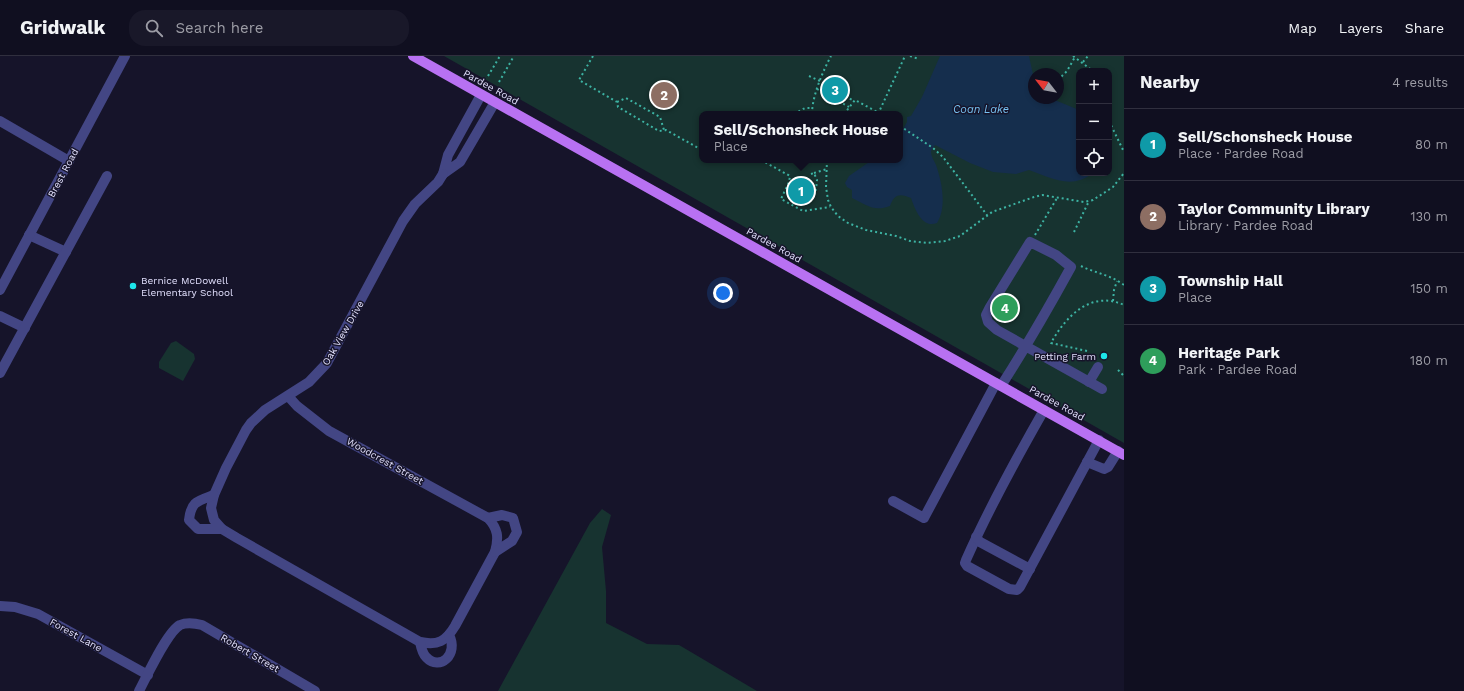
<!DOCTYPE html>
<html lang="en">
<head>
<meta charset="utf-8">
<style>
	body { margin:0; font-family:"Work Sans",sans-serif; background:#191829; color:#f1f3f6 }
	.controls { position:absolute; right:12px; top:12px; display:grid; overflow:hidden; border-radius:8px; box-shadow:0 2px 6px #0003 }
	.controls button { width:36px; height:36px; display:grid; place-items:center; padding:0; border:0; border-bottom:1px solid #302f3e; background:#100f20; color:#f1f3f6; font:20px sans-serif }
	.compass { position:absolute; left:1028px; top:12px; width:36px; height:36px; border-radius:50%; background:#100f20; box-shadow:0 2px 6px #0003; rotate:301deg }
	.you { position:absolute; left:723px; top:237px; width:14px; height:14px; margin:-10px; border:3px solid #fff; border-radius:50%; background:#1a73e8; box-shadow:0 0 0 6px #1a73e833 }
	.badge { display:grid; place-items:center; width:26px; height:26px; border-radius:50%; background:#7c3aed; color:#fff; font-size:13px; font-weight:700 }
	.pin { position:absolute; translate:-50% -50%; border:2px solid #fff; box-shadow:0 1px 4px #0006 }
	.popup { position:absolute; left:699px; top:55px; width:204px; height:52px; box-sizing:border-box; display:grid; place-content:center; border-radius:8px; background:#100f20; filter:drop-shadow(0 1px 3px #0005); font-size:13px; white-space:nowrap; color:#9c9ca5 }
	.popup b { font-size:15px; color:#f1f3f6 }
	.popup::after { content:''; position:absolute; left:50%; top:100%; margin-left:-8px; border:8px solid transparent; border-top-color:#100f20 }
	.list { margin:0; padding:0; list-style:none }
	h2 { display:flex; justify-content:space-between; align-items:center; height:52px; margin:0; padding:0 16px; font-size:17px }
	h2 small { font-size:13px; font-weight:400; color:#9c9ca5 }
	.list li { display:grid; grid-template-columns:26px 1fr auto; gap:12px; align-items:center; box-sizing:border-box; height:72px; padding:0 16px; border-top:1px solid #302f3e }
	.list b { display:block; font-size:15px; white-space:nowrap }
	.list p { margin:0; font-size:13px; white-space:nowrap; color:#9c9ca5 }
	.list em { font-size:13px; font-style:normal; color:#9c9ca5 }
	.icon { flex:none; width:22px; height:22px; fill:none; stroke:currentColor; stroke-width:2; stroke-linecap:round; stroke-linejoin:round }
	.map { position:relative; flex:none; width:1124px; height:635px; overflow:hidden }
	header { display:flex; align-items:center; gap:24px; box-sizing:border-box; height:56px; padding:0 20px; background:#100f20; border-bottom:1px solid #302f3e }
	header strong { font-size:19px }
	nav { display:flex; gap:22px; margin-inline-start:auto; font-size:14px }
	.search { width:280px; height:36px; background:#191829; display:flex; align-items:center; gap:10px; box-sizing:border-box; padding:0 14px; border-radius:16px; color:#9c9ca5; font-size:15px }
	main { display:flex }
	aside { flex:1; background:#100f20 }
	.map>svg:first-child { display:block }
	.green { fill:#173330; fill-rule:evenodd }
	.water { fill:#152e4d }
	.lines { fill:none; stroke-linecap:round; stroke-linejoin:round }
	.path { stroke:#3db3a3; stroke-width:2; stroke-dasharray:2 3; stroke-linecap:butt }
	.minor { stroke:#434684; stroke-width:10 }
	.major { stroke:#b871f2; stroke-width:10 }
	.poi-dot { fill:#1de5ea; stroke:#16142a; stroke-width:1.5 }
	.labels { text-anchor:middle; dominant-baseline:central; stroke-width:3; stroke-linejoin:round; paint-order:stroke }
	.street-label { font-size:10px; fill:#e1dffc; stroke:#16142a }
	.poi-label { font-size:10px; fill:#e1dffc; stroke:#16142a; text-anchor:start }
	.water-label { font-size:11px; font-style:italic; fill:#77c2f2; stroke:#16142a }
</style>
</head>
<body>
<header>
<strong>Gridwalk</strong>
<div class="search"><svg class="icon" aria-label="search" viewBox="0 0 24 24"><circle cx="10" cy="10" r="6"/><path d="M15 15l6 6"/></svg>Search here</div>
<nav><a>Map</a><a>Layers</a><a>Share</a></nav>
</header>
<main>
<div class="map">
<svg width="1124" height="635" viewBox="0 0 1124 635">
	<rect width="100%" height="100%" fill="#16142a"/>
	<!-- green -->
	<g class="green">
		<path d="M444,0H1124V387ZM1079,15H1109V117H1079ZM1034,18H1058V42H1034ZM702,58H900V104H702Z"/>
		<path d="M176,285L194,298L195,303L183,325L159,312V306L171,287Z"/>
		<path d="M602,453L611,459L602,491L606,535V567L647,588L679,589L757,635H498L590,467Z"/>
	</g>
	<!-- water -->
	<path class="water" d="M940,0H1029L1034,23V42H1050L1079,54V117H1093C1071,134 1052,122 1029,114L1016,118L993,116L970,107L935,89L931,95C931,101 934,104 936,109C942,126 947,151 937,167C922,173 915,153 911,142C900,137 894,138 890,150C873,156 867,149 852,142V134L847,131L845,127L849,120L872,104H900V78L907,66V61L911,60L922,41Z"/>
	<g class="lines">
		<!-- path -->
		<g class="path">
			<path d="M593,0L579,24L617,46L618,51L659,75L666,74L702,94"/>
			<path d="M910,0L919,3"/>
			<path d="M1073,0L1093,15"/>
			<path d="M1083,6L1088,0"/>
			<path d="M488,20L500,0"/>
			<path d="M809,20L820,25"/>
			<path d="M1058,24L1067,15L1075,1"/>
			<path d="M499,26L514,0"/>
			<path d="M817,33L849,51"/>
			<path d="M841,38L854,45"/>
			<path d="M617,46L626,42L660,61L664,74"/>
			<path d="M794,58L805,52H813"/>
			<path d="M812,58C812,40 823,15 831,0"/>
			<path d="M844,58L855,44L881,58"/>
			<path d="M878,58L905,0"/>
			<path d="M1109,65L1124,96"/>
			<path d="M900,70L933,92L943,101L987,159"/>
			<path d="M761,104L790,120L789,126L781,143L803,155L830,151"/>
			<path d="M827,104L826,131L828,144L831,151L838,160L848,167L866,174L896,180L910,185L927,187L945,185L960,180L992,156L1034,141L1042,139L1084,146L1093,144L1113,131L1124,117"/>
			<path d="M814,117L827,113"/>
			<path d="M811,118L814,117L817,124L816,134H811"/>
			<path d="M1074,176L1089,145"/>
			<path d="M1035,179L1057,142"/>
			<path d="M1081,210C1095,217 1111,219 1124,229"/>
			<path d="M1113,245L1114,234L1117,225"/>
			<path d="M1087,295L1051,287C1066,260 1091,234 1124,249"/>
			<path d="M1118,314L1124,320"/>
		</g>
		<!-- minor -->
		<g class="minor">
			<path d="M481,39L448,99L443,118L460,106L495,46"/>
			<path d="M0,65L69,105"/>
			<path d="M29,179L66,196"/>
			<path d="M0,234L125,0"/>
			<path d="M0,260L25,272"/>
			<path d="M0,317L107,120"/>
			<path d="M1089,326L1098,311"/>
			<path d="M1001,330C1026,291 1049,251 1071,211L1056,199L1030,186L990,251L986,259L988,266L997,274L1102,333"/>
			<path d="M288,340L297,350L329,375L488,462C498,473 499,481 495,496L455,570C446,585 438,590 420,586L237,482L222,473L214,464L211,452L214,439L226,412L246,374L251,367L265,354L309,326L327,307L403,165L415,148L438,126L443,118"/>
			<path d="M1044,354C1016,403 989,452 966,504L965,507L967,510L1009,533L1017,534L1020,531L1099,384"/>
			<path d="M1087,406L1104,413L1108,411L1118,395"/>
			<path d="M214,439C198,445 191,445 189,464L198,473H222"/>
			<path d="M893,445L924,462L996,327"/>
			<path d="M488,462L502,459L513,462L517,476L512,485L495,496"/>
			<path d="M976,481L980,486L1030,513"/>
			<path d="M0,550L15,551L38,558L148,619"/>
			<path d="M420,586C421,591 422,597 426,601C440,616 459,598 449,579"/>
			<path d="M139,635C147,620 167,576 180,569C187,566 194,567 202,569L315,635"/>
		</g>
		<!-- major -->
		<path class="major" d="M413,0L1124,399"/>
	</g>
	<!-- markers -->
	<g class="poi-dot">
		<circle cx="133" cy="230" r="4"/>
		<circle cx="1104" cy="300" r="4"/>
	</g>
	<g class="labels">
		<!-- street labels -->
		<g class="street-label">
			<text transform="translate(491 31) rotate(29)">Pardee Road</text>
			<text transform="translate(63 117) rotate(-62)">Brest Road</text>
			<text transform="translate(774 189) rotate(29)">Pardee Road</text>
			<text transform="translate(343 277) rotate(-60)">Oak View Drive</text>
			<text transform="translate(1057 347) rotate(29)">Pardee Road</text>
			<text transform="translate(385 405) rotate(29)">Woodcrest Street</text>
			<text transform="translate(76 579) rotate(29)">Forest Lane</text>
			<text transform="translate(250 597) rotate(30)">Robert Street</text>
		</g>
		<!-- poi labels -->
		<g class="poi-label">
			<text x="141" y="224">Bernice McDowell<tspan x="141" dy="12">Elementary School</tspan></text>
			<text x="1096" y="300" text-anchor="end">Petting Farm</text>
		</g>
		<!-- water labels -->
		<g class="water-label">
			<text x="981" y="53">Coan Lake</text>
		</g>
	</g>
</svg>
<div class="controls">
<button>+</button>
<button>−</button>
<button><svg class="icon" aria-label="locate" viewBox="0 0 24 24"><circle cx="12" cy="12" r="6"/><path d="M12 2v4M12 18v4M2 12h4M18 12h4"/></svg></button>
</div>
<svg class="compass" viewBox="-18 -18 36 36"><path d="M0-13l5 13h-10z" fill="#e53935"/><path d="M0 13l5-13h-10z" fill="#9c9ca5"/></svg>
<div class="you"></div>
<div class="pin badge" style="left:801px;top:135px;background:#0f9aa8">1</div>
<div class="popup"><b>Sell/Schonsheck House</b>Place</div>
<div class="pin badge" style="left:664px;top:39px;background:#8d6e63">2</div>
<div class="pin badge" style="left:835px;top:34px;background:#0f9aa8">3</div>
<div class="pin badge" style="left:1005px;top:252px;background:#2e9e5b">4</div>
</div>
<aside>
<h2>Nearby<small>4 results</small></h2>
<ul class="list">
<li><span class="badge" style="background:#0f9aa8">1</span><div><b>Sell/Schonsheck House</b><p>Place · Pardee Road</p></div><em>80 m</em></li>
<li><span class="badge" style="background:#8d6e63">2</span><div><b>Taylor Community Library</b><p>Library · Pardee Road</p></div><em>130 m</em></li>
<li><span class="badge" style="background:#0f9aa8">3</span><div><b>Township Hall</b><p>Place</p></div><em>150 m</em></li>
<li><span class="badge" style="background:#2e9e5b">4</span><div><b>Heritage Park</b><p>Park · Pardee Road</p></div><em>180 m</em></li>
</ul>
</aside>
</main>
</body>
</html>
